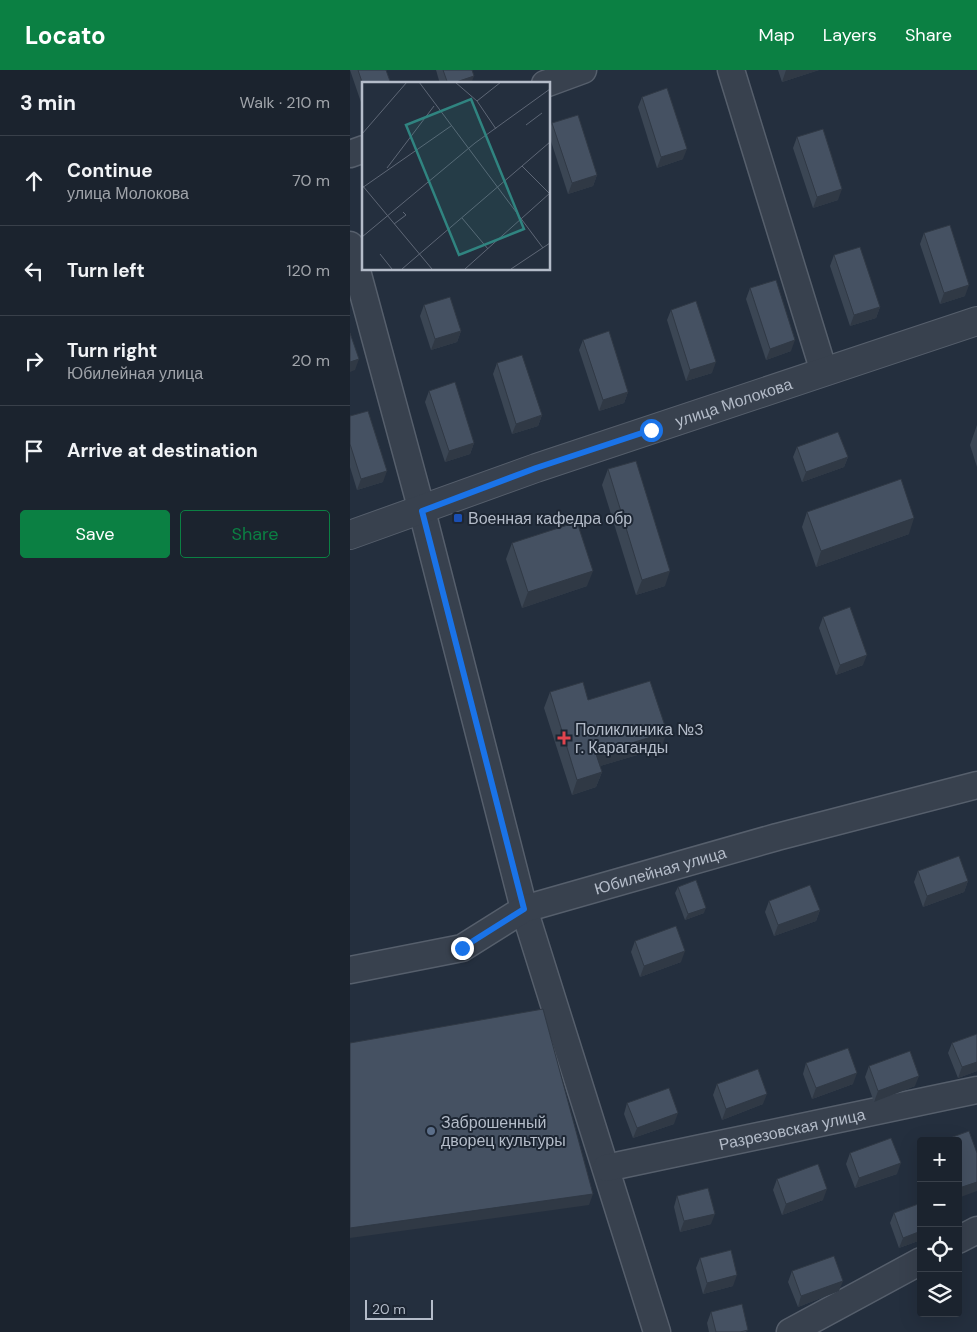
<!DOCTYPE html>
<html lang="en">
<head>
<meta charset="utf-8">
<style>
	body { margin:0; font-family:"DM Sans",sans-serif; background:#282f3a; color:#f1f3f6 }
	.controls { position:absolute; right:15px; bottom:15px; display:grid; overflow:hidden; border-radius:5px; box-shadow:0 5px 20px #0002 }
	.controls button { width:45px; height:45px; display:grid; place-items:center; padding:0; border:0; border-bottom:1px solid #39404a; background:#1b232e; color:#f1f3f6; font:25px sans-serif }
	.scale { position:absolute; left:15px; bottom:12px; width:68px; box-sizing:border-box; padding-left:5px; border:2px solid #b4bcc9; border-top:0; font-size:14px; line-height:18px; white-space:nowrap; color:#b4bcc9; -webkit-text-stroke:4px #1d2633; paint-order:stroke }
	.stop { position:absolute; width:15px; height:15px; margin:-11px; border:4px solid #1a73e8; border-radius:50%; background:#fff }
	.stop.end { background:#1a73e8; border-color:#fff; box-shadow:0 1px 5px #0008 }
	.list { margin:0; padding:0; list-style:none }
	h2 { display:flex; justify-content:space-between; align-items:center; height:65px; margin:0; padding:0 20px; font-size:21px }
	h2 small { font-size:16px; font-weight:400; color:#a0a4aa }
	.list li { display:grid; grid-template-columns:32px 1fr auto; gap:15px; align-items:center; box-sizing:border-box; height:90px; padding:0 20px; border-top:1px solid #39404a }
	.list b { display:block; font-size:19px; white-space:nowrap }
	.list p { margin:0; font-size:16px; white-space:nowrap; color:#a0a4aa }
	.list em { font-size:16px; font-style:normal; color:#a0a4aa }
	.actions { display:flex; gap:10px; padding:15px 20px }
	.actions a { flex:1; padding:11px 0; border:1px solid #0b8043; border-radius:5px; text-align:center; font-size:18px; color:#0b8043 }
	.actions .main { background:#0b8043; color:#fff }
	.icon { flex:none; width:28px; height:28px; fill:none; stroke:currentColor; stroke-width:2; stroke-linecap:round; stroke-linejoin:round }
	.map { position:relative; flex:none; width:627px; height:1262px; overflow:hidden }
	header { display:flex; align-items:center; gap:30px; box-sizing:border-box; height:70px; padding:0 25px; background:#0b8043; color:#fff }
	header strong { font-size:24px }
	nav { display:flex; gap:28px; margin-inline-start:auto; font-size:18px }
	main { display:flex }
	aside { flex:1; background:#1b232e }
	.map>svg:first-child { display:block }
	.lines { fill:none; stroke-linecap:round; stroke-linejoin:round }
	.minor-casing { stroke:#565f6c; stroke-width:29 }
	.tertiary-casing { stroke:#565f6c; stroke-width:30 }
	.minor { stroke:#38414e; stroke-width:26 }
	.tertiary { stroke:#38414e; stroke-width:28 }
	.wall { fill:#3b4654 }
	.shaded-wall { fill:#303945 }
	.building { fill:#455162; stroke:#303945 }
	.route { stroke:#1a73e8; stroke-width:6 }
	.transit-dot { fill:#1a4fb4; stroke:#1d2633; stroke-width:2 }
	.health-dot { fill:#e0444e; stroke:#1d2633; stroke-width:2 }
	.service-dot { fill:#5c6f8a; stroke:#1d2633; stroke-width:2 }
	.labels { text-anchor:middle; dominant-baseline:central; stroke-width:4; stroke-linejoin:round; paint-order:stroke }
	.street-label { font-size:16px; fill:#b4bcc9; stroke:#1d2633 }
	.poi-label { font-size:16px; fill:#b4bcc9; stroke:#1d2633; text-anchor:start }
	.inset-road { fill:none; stroke:#5e6776; stroke-width:1 }
	.view { fill:#308480; fill-opacity:0.15; stroke:#308480; stroke-width:2.5 }
	.inset-edge { fill:none; stroke:#b4bcc9; stroke-width:2.5 }
</style>
</head>
<body>
<header>
<strong>Locato</strong>
<nav><a>Map</a><a>Layers</a><a>Share</a></nav>
</header>
<main>
<aside>
<h2>3 min<small>Walk · 210 m</small></h2>
<ul class="list">
<li><svg class="icon" aria-label="ahead" viewBox="0 0 24 24"><path d="M12 20V5M6 11l6-6 6 6"/></svg><div><b>Continue</b><p>улица Молокова</p></div><em>70 m</em></li>
<li><svg class="icon" aria-label="left" viewBox="0 0 24 24"><path d="M17 20v-9H6M10 6l-5 5 5 5"/></svg><div><b>Turn left</b></div><em>120 m</em></li>
<li><svg class="icon" aria-label="right" viewBox="0 0 24 24"><path d="M7 20v-9h11M14 6l5 5-5 5"/></svg><div><b>Turn right</b><p>Юбилейная улица</p></div><em>20 m</em></li>
<li><svg class="icon" aria-label="arrive" viewBox="0 0 24 24"><path d="M6 21V4h12l-3 4 3 4H6"/></svg><div><b>Arrive at destination</b></div></li>
</ul>
<div class="actions"><a class="main">Save</a><a>Share</a></div>
</aside>
<div class="map">
<svg width="627" height="1262" viewBox="0 0 627 1262">
	<rect width="100%" height="100%" fill="#242f3e"/>
	<g class="lines">
		<defs>
			<g id="minor">
				<path d="M381,0L474,302"/>
				<path d="M195,14L233,0"/>
				<path d="M0,84L14,79"/>
				<path d="M0,175L72,441L174,839L307,1262"/>
				<path id="s1" d="M0,900L112,878L174,839L427,767L627,715"/>
				<path id="s2" d="M256,1098L627,1020"/>
				<path d="M608,1170L627,1160"/>
				<path d="M440,1262L571,1191"/>
			</g>
			<g id="tertiary">
				<path id="s3" d="M0,465L186,398L627,251"/>
			</g>
		</defs>
		<!-- minor casing -->
		<use href="#minor" class="minor-casing"/>
		<!-- tertiary casing -->
		<use href="#tertiary" class="tertiary-casing"/>
		<!-- minor -->
		<use href="#minor" class="minor"/>
		<!-- tertiary -->
		<use href="#tertiary" class="tertiary"/>
	</g>
	<!-- wall -->
	<g class="wall">
		<path d="M0,0H36L14,14V41Z"/>
		<path d="M86,0H122L121,14H90Z"/>
		<path d="M428,0H469L432,12Z"/>
		<path d="M292,27L333,89L307,98L288,37Z"/>
		<path d="M202,53L247,105L243,116L218,124L199,65V62Z"/>
		<path d="M447,67L488,130L463,138L443,78Z"/>
		<path d="M574,163L615,226L590,234L570,174Z"/>
		<path d="M484,185L530,237L526,248L500,256L480,196Z"/>
		<path d="M400,218L441,281L416,290L396,229Z"/>
		<path d="M74,235L111,261L107,272L81,280L70,246Z"/>
		<path d="M321,240L362,303L336,311L317,250Z"/>
		<path d="M233,270L278,322L274,333L249,341L229,280Z"/>
		<path d="M147,293L192,345L188,356L162,364L143,304Z"/>
		<path d="M79,321L124,373L120,384L95,392L75,332Z"/>
		<path d="M0,346L33,412L7,420L0,397Z"/>
		<path d="M627,355V397L620,375Z"/>
		<path d="M447,377L498,387L494,397L452,412L443,387Z"/>
		<path d="M258,399L315,516L286,525L252,415Z"/>
		<path d="M457,442L559,464L466,497L452,457Z"/>
		<path d="M162,473L237,516L172,538L156,489Z"/>
		<path d="M473,547L513,595L486,605L469,558Z"/>
		<path d="M200,622L238,630L311,678L250,696L252,702L246,717L222,725L194,638Z"/>
		<path d="M568,801L618,811L614,822L573,837L564,812Z"/>
		<path d="M328,817L354,843L335,850L325,823Z"/>
		<path d="M419,831L470,840L466,851L424,866L415,842Z"/>
		<path d="M285,871L331,892L290,907L281,882Z"/>
		<path d="M627,964V1001L608,1008L598,983L602,973Z"/>
		<path d="M456,993L503,1014L462,1029L453,1004Z"/>
		<path d="M519,996L565,1016L524,1032L515,1007Z"/>
		<path d="M367,1014L413,1034L372,1050L363,1025Z"/>
		<path d="M277,1033L324,1054L283,1068L274,1044Z"/>
		<path d="M500,1083L547,1104L505,1118L496,1094Z"/>
		<path d="M427,1109L473,1130L432,1145L423,1120Z"/>
		<path d="M327,1126L361,1154L330,1162L324,1137Z"/>
		<path d="M571,1133V1170L549,1178L540,1153L544,1143Z"/>
		<path d="M350,1188L383,1216L353,1224L346,1198Z"/>
		<path d="M442,1201L489,1221L448,1237L438,1212Z"/>
		<path d="M361,1242L397,1262H359L357,1253Z"/>
	</g>
	<!-- shaded-wall -->
	<g class="shaded-wall">
		<path d="M436,0H469L432,12Z"/>
		<path d="M124,6L121,14H100Z"/>
		<path d="M337,79L333,89L307,98L311,87Z"/>
		<path d="M247,105L243,116L218,124L222,113Z"/>
		<path d="M492,119L488,130L463,138L467,127Z"/>
		<path d="M619,215L615,226L590,234L594,223Z"/>
		<path d="M530,237L526,248L500,256L504,245Z"/>
		<path d="M111,261L107,272L81,280L85,269Z"/>
		<path d="M445,270L441,281L416,290L420,279Z"/>
		<path d="M9,289L5,300L0,302V292Z"/>
		<path d="M366,292L362,303L336,311L340,300Z"/>
		<path d="M278,322L274,333L249,341L253,330Z"/>
		<path d="M192,345L188,356L162,364L166,354Z"/>
		<path d="M124,373L120,384L95,392L99,381Z"/>
		<path d="M498,387L494,397L452,412L456,402Z"/>
		<path d="M37,401L33,412L7,420L11,409Z"/>
		<path d="M564,448L559,464L466,497L471,481Z"/>
		<path d="M243,501L237,516L172,538L178,522Z"/>
		<path d="M320,501L315,516L286,525L292,510Z"/>
		<path d="M517,585L513,595L486,605L490,595Z"/>
		<path d="M317,662L311,678L240,699L246,684Z"/>
		<path d="M252,702L246,717L222,725L227,710Z"/>
		<path d="M618,811L614,822L573,837L577,826Z"/>
		<path d="M356,838L354,843L335,850L338,844Z"/>
		<path d="M470,840L466,851L424,866L428,855Z"/>
		<path d="M335,881L331,892L290,907L294,896Z"/>
		<path d="M627,992V1001L608,1008L612,997Z"/>
		<path d="M507,1003L503,1014L462,1029L466,1018Z"/>
		<path d="M569,1006L565,1016L524,1032L528,1021Z"/>
		<path d="M417,1024L413,1034L372,1050L376,1039Z"/>
		<path d="M328,1043L324,1054L283,1068L287,1058Z"/>
		<path d="M551,1093L547,1104L505,1118L509,1108Z"/>
		<path d="M627,1112V1121L608,1128V1121L609,1118Z"/>
		<path d="M477,1119L473,1130L432,1145L436,1134Z"/>
		<path d="M243,1124L239,1135L0,1168V1158Z"/>
		<path d="M365,1144L361,1154L330,1162L334,1151Z"/>
		<path d="M571,1161V1170L549,1178L553,1168Z"/>
		<path d="M387,1205L383,1216L353,1224L357,1213Z"/>
		<path d="M493,1211L489,1221L448,1237L451,1226Z"/>
	</g>
	<!-- building -->
	<g class="building">
		<path d="M8,0H36L41,14H14V18Z"/>
		<path d="M93,0H122L124,6L100,14H98Z"/>
		<path d="M317,18L337,79L311,87L292,27Z"/>
		<path d="M228,45L247,105L222,113L202,53Z"/>
		<path d="M473,59L492,119L467,127L447,67Z"/>
		<path d="M600,155L619,215L594,223L574,163Z"/>
		<path d="M510,177L530,237L504,245L484,185Z"/>
		<path d="M426,210L445,270L420,279L400,218Z"/>
		<path d="M100,227L111,261L85,269L74,235Z"/>
		<path d="M346,231L366,292L340,300L321,240Z"/>
		<path d="M259,261L278,322L253,330L233,270Z"/>
		<path d="M0,263L9,289L0,292Z"/>
		<path d="M172,285L192,345L166,354L147,293Z"/>
		<path d="M105,312L124,373L99,381L79,321Z"/>
		<path d="M18,341L37,401L11,409L0,374V346Z"/>
		<path d="M488,362L498,387L456,402L447,377Z"/>
		<path d="M286,391L320,501L292,510L258,399Z"/>
		<path d="M551,409L564,448L471,481L457,442Z"/>
		<path d="M227,452L243,501L178,522L162,473Z"/>
		<path d="M500,537L517,585L490,595L473,547Z"/>
		<path d="M300,611L317,662L246,684L252,702L227,710L200,622L233,612L238,630Z"/>
		<path d="M609,786L618,811L577,826L568,801Z"/>
		<path d="M346,810L356,838L338,844L328,817Z"/>
		<path d="M460,815L470,840L428,855L419,831Z"/>
		<path d="M326,856L335,881L294,896L285,871Z"/>
		<path d="M193,939L243,1124L0,1158V973Z"/>
		<path d="M627,964V992L612,997L602,973Z"/>
		<path d="M498,978L507,1003L466,1018L456,993Z"/>
		<path d="M560,981L569,1006L528,1021L519,996Z"/>
		<path d="M408,999L417,1024L376,1039L367,1014Z"/>
		<path d="M319,1018L328,1043L287,1058L277,1033Z"/>
		<path d="M619,1061L627,1083V1112L609,1118L608,1116V1071H592Z"/>
		<path d="M541,1068L551,1093L509,1108L500,1083Z"/>
		<path d="M468,1094L477,1119L436,1134L427,1109Z"/>
		<path d="M358,1118L365,1144L334,1151L327,1126Z"/>
		<path d="M571,1133V1161L553,1168L544,1143Z"/>
		<path d="M381,1180L387,1205L357,1213L350,1188Z"/>
		<path d="M484,1186L493,1211L451,1226L442,1201Z"/>
		<path d="M392,1234L398,1260L390,1262H366L361,1242Z"/>
	</g>
	<g class="lines">
		<!-- route -->
		<path class="route" d="M112,878L174,839L72,441L186,398L301,360"/>
	</g>
	<!-- markers -->
	<rect class="transit-dot" x="103" y="443" width="10" height="10" rx="2.5"/>
	<path class="health-dot" d="M211.5 660.5h5v5h5v5h-5v5h-5v-5h-5v-5h5z"/>
	<circle class="service-dot" cx="81" cy="1061" r="5"/>
	<g class="labels">
		<!-- street labels -->
		<g class="street-label">
			<text stroke="none"><textPath href="#s3" startOffset="406">улица Молокова</textPath></text>
			<text stroke="none"><textPath href="#s1" startOffset="329">Юбилейная улица</textPath></text>
			<text stroke="none"><textPath href="#s2" startOffset="190">Разрезовская улица</textPath></text>
		</g>
		<!-- poi labels -->
		<g class="poi-label">
			<text x="118" y="448">Военная кафедра обр</text>
			<text x="225" y="659">Поликлиника №3<tspan x="225" dy="18">г. Караганды</tspan></text>
			<text x="91" y="1052">Заброшенный<tspan x="91" dy="18">дворец культуры</tspan></text>
		</g>
	</g>
	<!-- overview -->
	<g transform="translate(12 12)">
		<rect width="188" height="188" fill="#242f3e"/>
		<path class="inset-road" d="M57,0L181,166M93,0L115,19L134,47M115,19L139,0M164,43L180,31M0,52L45,0M160,84L188,112M25,86L72,24M0,103L70,187M0,106L89,44M100,136L126,167M32,142L44,133L41,130M0,155L113,61L188,7M18,172L30,187M40,187L188,60M103,187L188,111M149,187L188,161"/>
		<path class="view" d="M109,17L162,147L97,173L44,43Z"/>
		<rect width="188" height="188" class="inset-edge"/>
	</g>
</svg>
<div class="controls">
<button>+</button>
<button>−</button>
<button><svg class="icon" aria-label="locate" viewBox="0 0 24 24"><circle cx="12" cy="12" r="6"/><path d="M12 2v4M12 18v4M2 12h4M18 12h4"/></svg></button>
<button><svg class="icon" aria-label="layers" viewBox="0 0 24 24"><path d="M12 4l9 5-9 5-9-5zM3 14l9 5 9-5"/></svg></button>
</div>
<div class="scale">20 m</div>
<div class="stop" style="left:301px;top:360px"></div>
<div class="stop end" style="left:112px;top:878px"></div>
</div>
</main>
</body>
</html>
